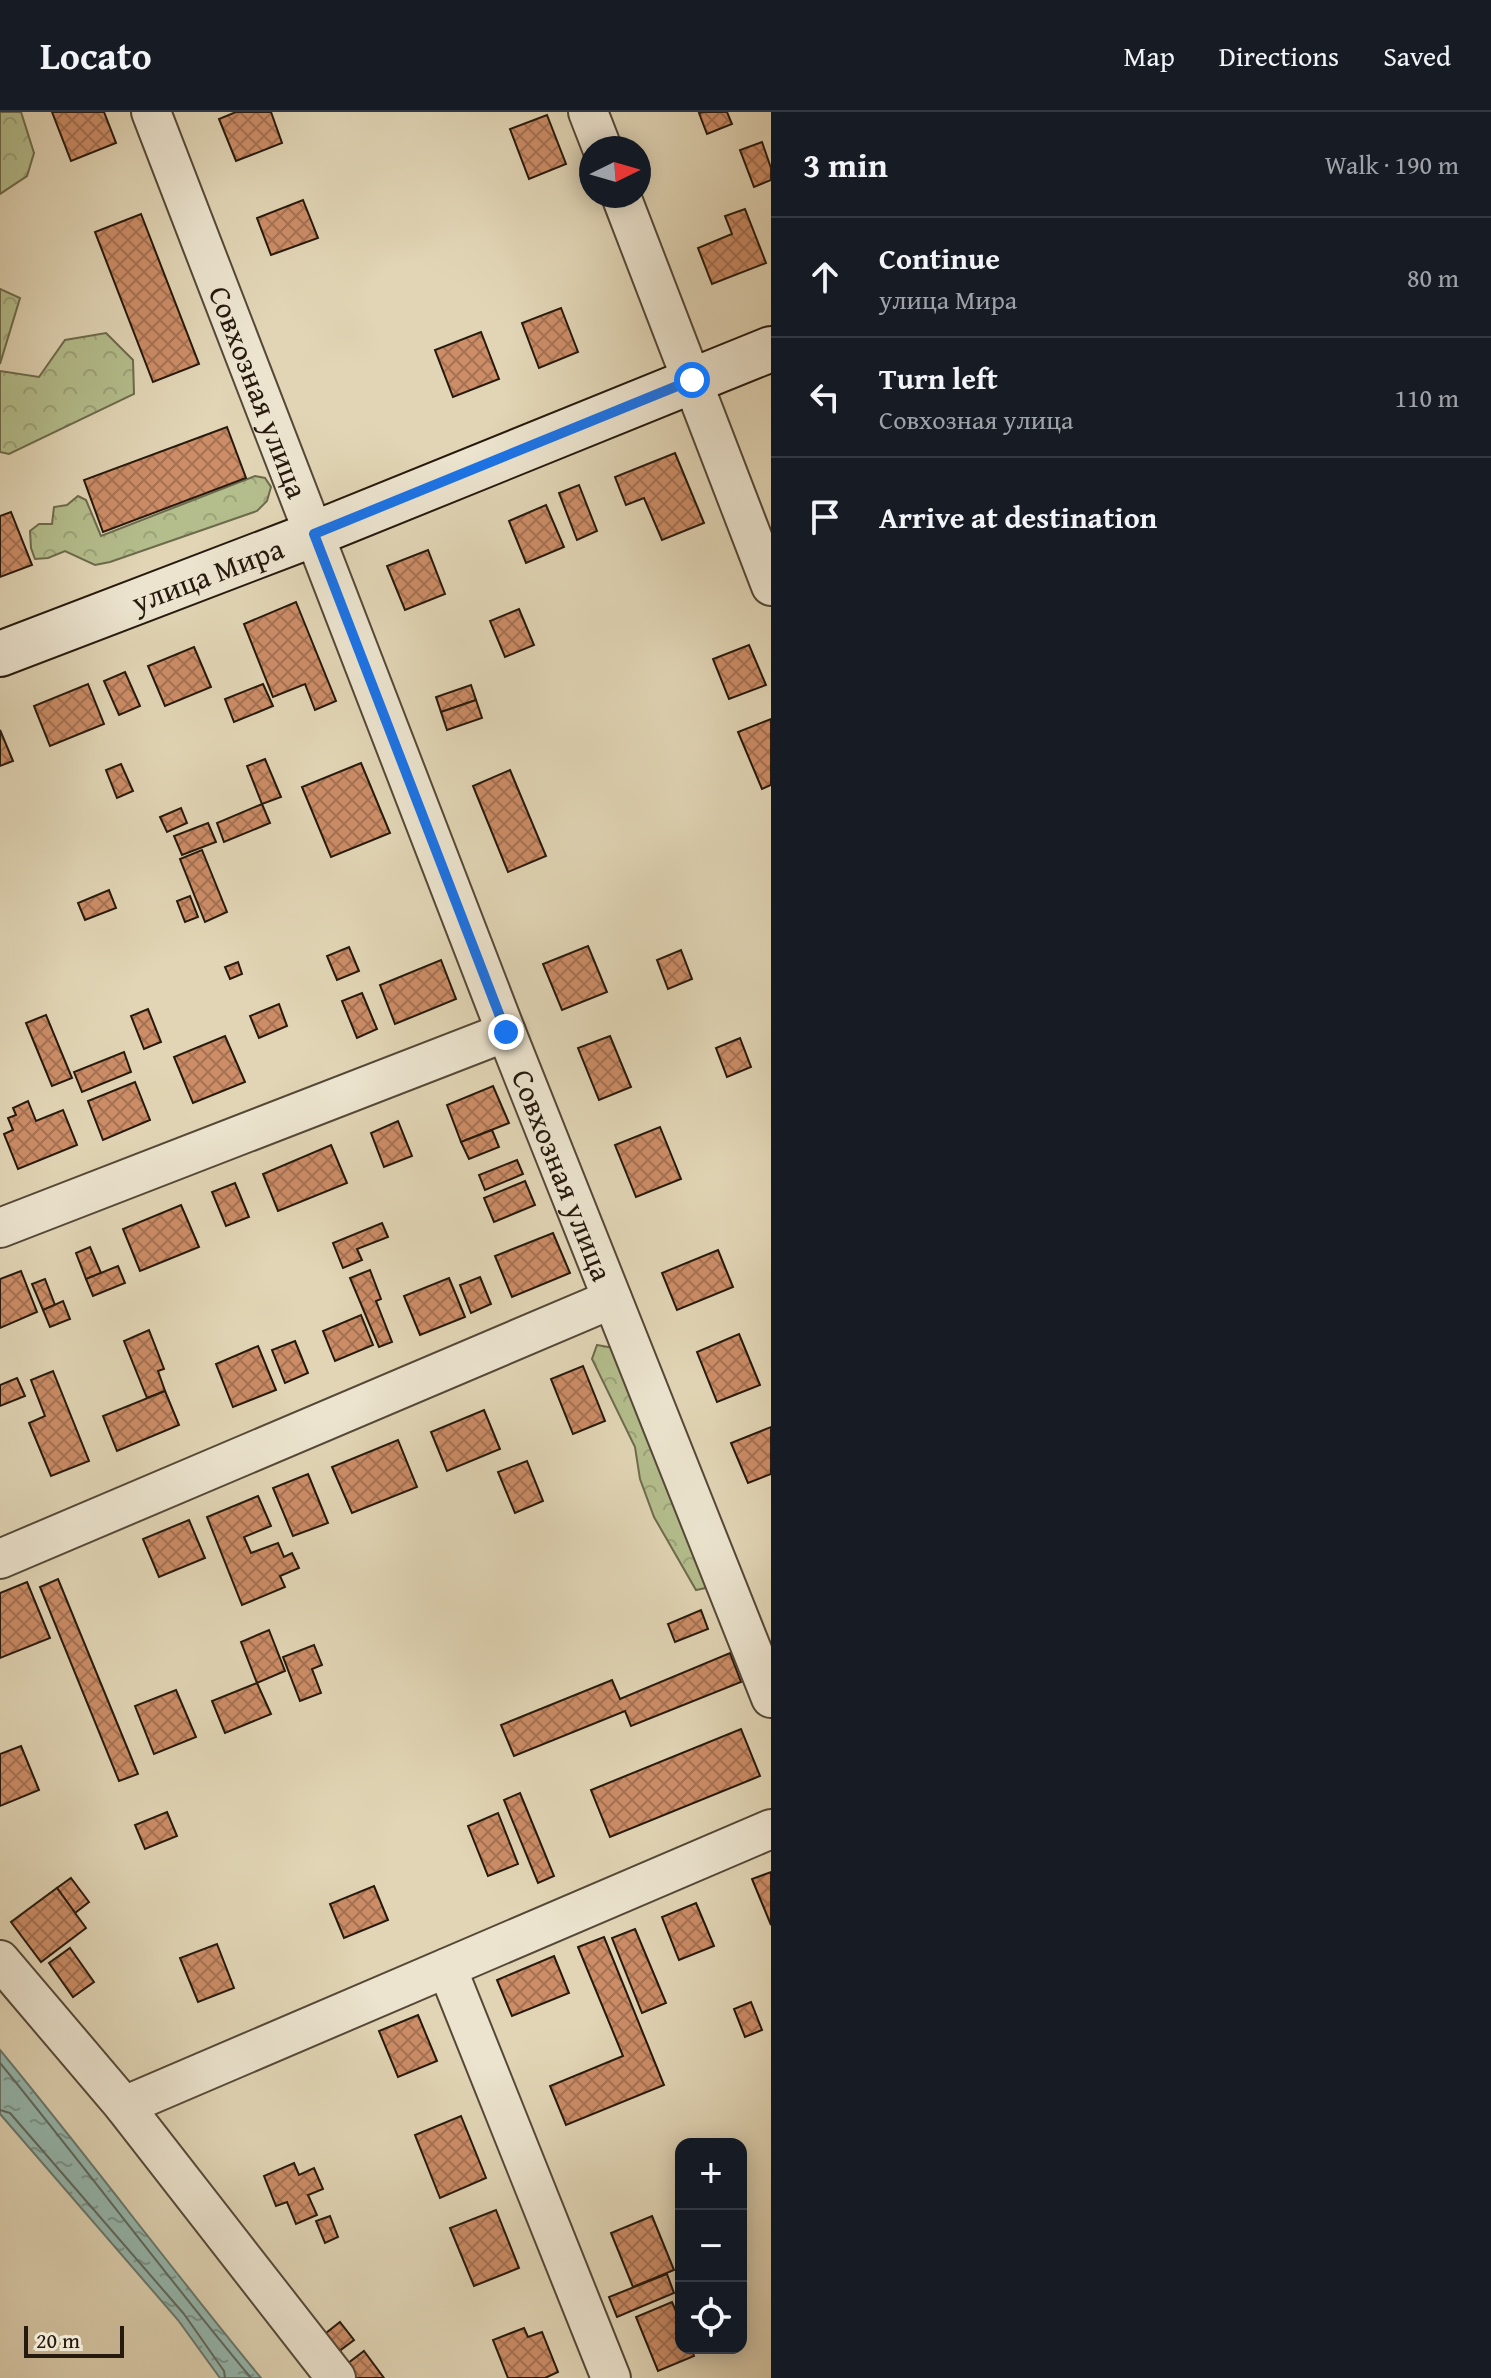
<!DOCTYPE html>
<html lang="en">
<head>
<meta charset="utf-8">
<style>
	body { margin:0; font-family:"Gentium Book Plus",serif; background:#20242c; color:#f1f3f6 }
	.controls { position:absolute; right:24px; bottom:24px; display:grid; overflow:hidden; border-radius:16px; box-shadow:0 4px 20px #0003 }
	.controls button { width:72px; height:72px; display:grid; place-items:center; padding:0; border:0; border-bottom:2px solid #363941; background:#171b24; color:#f1f3f6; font:40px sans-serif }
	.compass { position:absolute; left:579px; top:24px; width:72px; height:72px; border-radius:50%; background:#171b24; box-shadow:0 4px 20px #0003; rotate:85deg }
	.scale { position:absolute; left:24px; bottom:20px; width:100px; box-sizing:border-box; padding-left:8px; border:4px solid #26190d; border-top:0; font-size:22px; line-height:28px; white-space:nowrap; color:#26190d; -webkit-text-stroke:6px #ece4cf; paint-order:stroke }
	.stop { position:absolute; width:24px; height:24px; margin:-18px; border:6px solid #1a73e8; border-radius:50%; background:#fff }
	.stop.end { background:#1a73e8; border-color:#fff; box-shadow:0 2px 8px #0008 }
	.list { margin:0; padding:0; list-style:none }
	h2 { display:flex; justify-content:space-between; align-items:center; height:104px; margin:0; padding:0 32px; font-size:34px }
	h2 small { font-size:26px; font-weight:400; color:#9ea1a6 }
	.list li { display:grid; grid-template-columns:52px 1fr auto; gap:24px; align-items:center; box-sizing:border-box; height:120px; padding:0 32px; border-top:2px solid #363941 }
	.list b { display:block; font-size:30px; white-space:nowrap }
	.list p { margin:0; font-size:26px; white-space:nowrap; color:#9ea1a6 }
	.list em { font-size:26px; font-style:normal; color:#9ea1a6 }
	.icon { flex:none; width:44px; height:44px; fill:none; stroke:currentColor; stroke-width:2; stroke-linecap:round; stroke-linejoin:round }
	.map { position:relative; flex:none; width:771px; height:2266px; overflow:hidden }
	header { display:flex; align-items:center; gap:48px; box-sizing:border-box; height:112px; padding:0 40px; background:#171b24; border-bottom:2px solid #363941 }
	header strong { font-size:38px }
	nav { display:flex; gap:44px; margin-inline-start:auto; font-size:28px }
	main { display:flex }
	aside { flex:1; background:#171b24 }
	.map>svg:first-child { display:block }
	.forest { fill:url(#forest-crowns); stroke:#6d6b4c; stroke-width:2 }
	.water { fill:url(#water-ripples); stroke:#68786e; stroke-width:2 }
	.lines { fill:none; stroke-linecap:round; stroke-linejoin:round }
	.shore { stroke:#5d685e; stroke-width:2 }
	.building { fill:url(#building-cross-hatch); stroke:#26190d; stroke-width:2 }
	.minor-casing { stroke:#554837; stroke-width:42 }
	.secondary-casing { stroke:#26190d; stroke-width:48 }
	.minor { stroke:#ece4cf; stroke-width:38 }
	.secondary { stroke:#ece4cf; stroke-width:44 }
	.route { stroke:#1a73e8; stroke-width:10 }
	.labels { text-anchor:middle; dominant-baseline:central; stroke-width:7; stroke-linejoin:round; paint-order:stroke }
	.street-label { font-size:30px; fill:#26190d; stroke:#ece4cf }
</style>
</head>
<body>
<header>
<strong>Locato</strong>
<nav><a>Map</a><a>Directions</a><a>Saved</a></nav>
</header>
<main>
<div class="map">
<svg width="771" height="2266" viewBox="0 0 771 2266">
	<defs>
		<pattern id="forest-crowns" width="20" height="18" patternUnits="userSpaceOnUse" patternTransform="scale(2)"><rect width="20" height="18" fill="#b4bd8c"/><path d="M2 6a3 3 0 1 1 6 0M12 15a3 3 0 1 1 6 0" fill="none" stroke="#9ba278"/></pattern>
		<pattern id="water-ripples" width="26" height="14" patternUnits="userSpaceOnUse" patternTransform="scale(2)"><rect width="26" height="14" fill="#94b8af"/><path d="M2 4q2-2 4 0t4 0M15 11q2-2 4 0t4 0" fill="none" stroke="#79958d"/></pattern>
		<pattern id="building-cross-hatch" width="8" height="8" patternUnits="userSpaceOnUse" patternTransform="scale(2)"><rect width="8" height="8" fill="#cc8d67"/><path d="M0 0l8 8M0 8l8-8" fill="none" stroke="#a57253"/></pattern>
	</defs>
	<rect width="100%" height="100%" fill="#e1d5b5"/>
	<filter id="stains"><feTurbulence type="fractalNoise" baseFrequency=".0025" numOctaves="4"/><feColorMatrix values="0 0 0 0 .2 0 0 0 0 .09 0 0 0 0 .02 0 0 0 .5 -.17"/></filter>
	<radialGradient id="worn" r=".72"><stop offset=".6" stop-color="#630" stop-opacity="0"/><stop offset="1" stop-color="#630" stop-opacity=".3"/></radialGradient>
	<!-- forest -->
	<g class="forest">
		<path d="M0,0H21L34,41L27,64L0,82Z"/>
		<path d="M0,177L20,186L0,252Z"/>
		<path d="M106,221L133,248L134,282L9,342L0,340V259L39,265L65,228Z"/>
		<path d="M255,364L265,366L271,375L267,389L257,399L110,450L95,453L65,439L48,446L35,447L31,436L30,419L39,412H52L54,395L67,393L78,384L86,388L101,424Z"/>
		<path d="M597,1233L619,1237L715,1474L696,1478L654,1405L640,1367L635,1335L592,1247Z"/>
	</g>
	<!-- water -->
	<path class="water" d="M0,1938C89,2046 172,2158 261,2266H220L178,2208L0,2002Z"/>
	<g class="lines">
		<!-- shore -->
		<g class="shore">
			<path d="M0,1951C85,2055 165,2163 251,2266"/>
			<path d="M0,1998L10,2001L184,2202L224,2259L225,2266"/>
		</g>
	</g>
	<!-- building -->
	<g class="building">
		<path d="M52,0H104L116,31L71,49Z"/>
		<path d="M236,0H271L282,31L236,49L219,7Z"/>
		<path d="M703,0H727L732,12L707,22L699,1Z"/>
		<path d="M547,3L566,52L529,67L510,17Z"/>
		<path d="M762,30L771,56V68L754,75L740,38Z"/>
		<path d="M303,88L318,126L271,143L257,106Z"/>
		<path d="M745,97L766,151L712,172L698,136L732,122L725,104Z"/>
		<path d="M141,102L199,252L153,270L95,120Z"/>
		<path d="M561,196L578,240L539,256L522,211Z"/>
		<path d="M481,220L499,267L453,285L435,238Z"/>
		<path d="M227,315L246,366L103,420L84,368Z"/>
		<path d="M675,341L704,411L662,428L644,386L626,393L615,365Z"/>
		<path d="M579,373L597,419L577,428L559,381Z"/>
		<path d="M546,393L564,435L526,451L509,409Z"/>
		<path d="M11,400L32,453L0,465V404Z"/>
		<path d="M428,438L445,482L405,498L387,454Z"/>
		<path d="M296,490L336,589L315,598L305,572L273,585L244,512Z"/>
		<path d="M519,497L534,533L505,545L490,509Z"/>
		<path d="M749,533L766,573L729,587L713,547Z"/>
		<path d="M194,535L211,575L165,594L148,554Z"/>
		<path d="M125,560L140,594L119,603L104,569Z"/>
		<path d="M88,572L104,612L50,634L34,594Z"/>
		<path d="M263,572L273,594L234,610L225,587Z"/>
		<path d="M471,573L476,588L441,600L436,585Z"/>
		<path d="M476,588L482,606L447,618L441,600Z"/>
		<path d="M771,607V673L762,677L738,620Z"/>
		<path d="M0,618L13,649L0,654Z"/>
		<path d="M265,647L281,685L262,692L247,654Z"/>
		<path d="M361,651L390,721L331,745L302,675Z"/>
		<path d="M121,652L133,679L117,686L106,658Z"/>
		<path d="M510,658L546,744L508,760L473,674Z"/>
		<path d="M262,692L270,711L224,730L217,711Z"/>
		<path d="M181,696L187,711L167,720L160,705Z"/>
		<path d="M208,711L216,730L182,743L174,724Z"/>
		<path d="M202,738L227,800L205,810L180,747Z"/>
		<path d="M109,778L116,796L85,808L78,791Z"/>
		<path d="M190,784L198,805L185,810L177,789Z"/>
		<path d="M588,834L607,880L562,898L543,852Z"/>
		<path d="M349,835L359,859L337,868L327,844Z"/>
		<path d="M681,838L692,867L668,877L657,848Z"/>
		<path d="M441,848L456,887L395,912L380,873Z"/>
		<path d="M238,850L242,862L230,867L225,855Z"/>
		<path d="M362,881L377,917L357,926L342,889Z"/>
		<path d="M279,892L287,914L259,926L250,904Z"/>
		<path d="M148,897L161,930L144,937L131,904Z"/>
		<path d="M46,903L72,966L52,974L26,911Z"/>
		<path d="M225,924L245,970L193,991L174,945Z"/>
		<path d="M610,924L631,975L599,988L578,936Z"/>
		<path d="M740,926L751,955L727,965L716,936Z"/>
		<path d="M124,940L131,960L82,980L74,960Z"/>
		<path d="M135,970L150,1008L103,1028L88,989Z"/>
		<path d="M493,974L509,1011L461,1030L447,993Z"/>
		<path d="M28,989L36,1009L63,998L77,1033L18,1057L4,1022L13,1018L8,1006L16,1003L13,996Z"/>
		<path d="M398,1009L412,1044L384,1055L371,1021Z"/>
		<path d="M660,1015L681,1067L636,1085L615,1033Z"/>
		<path d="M492,1018L499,1035L469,1047L461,1030Z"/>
		<path d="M331,1033L347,1071L278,1099L263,1062Z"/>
		<path d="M517,1048L523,1062L485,1078L479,1063Z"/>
		<path d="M525,1069L535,1093L494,1110L484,1086Z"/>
		<path d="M235,1071L249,1105L226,1114L212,1080Z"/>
		<path d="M181,1093L199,1135L140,1159L123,1117Z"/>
		<path d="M382,1111L388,1125L357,1137L362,1148L343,1156L333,1131Z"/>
		<path d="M553,1121L570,1161L512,1185L495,1144Z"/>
		<path d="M90,1135L101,1161L86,1167L76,1141Z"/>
		<path d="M718,1138L733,1175L677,1198L662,1161Z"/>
		<path d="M118,1154L125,1171L93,1184L86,1167Z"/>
		<path d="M370,1158L381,1187L376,1189L392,1230L379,1235L350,1166Z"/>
		<path d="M21,1159L37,1200L0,1216V1167Z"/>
		<path d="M480,1165L491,1192L471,1201L460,1173Z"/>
		<path d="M449,1166L465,1205L420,1223L404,1184Z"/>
		<path d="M45,1167L55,1193L43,1198L32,1172Z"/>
		<path d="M63,1189L70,1207L50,1215L43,1198Z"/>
		<path d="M361,1203L373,1233L335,1249L323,1219Z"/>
		<path d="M149,1218L164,1257L158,1259L165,1279L147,1286L124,1229Z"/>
		<path d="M739,1222L760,1273L717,1290L697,1240Z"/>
		<path d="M295,1229L308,1261L285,1271L272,1238Z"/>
		<path d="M258,1234L276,1278L233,1295L216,1252Z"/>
		<path d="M583,1254L605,1309L573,1322L551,1267Z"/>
		<path d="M53,1259L89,1349L51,1364L29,1311L45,1304L31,1268Z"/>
		<path d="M17,1266L25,1284L0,1294V1273Z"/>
		<path d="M165,1279L179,1313L117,1339L103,1304Z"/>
		<path d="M484,1298L500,1337L447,1359L431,1320Z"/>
		<path d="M771,1315V1362L748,1371L731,1331Z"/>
		<path d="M398,1328L417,1375L352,1401L332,1355Z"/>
		<path d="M527,1349L543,1389L515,1401L498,1360Z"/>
		<path d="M308,1362L328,1411L293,1424L273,1376Z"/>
		<path d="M258,1384L271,1414L244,1425L251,1441L278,1431L284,1445L292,1441L299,1456L280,1464L285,1475L242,1493L207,1405Z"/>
		<path d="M189,1408L205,1446L159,1465L143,1427Z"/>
		<path d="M58,1467L138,1662L119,1669L40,1475Z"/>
		<path d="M27,1470L50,1526L0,1546V1481Z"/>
		<path d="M701,1498L708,1517L675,1530L668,1512Z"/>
		<path d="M269,1518L285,1559L257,1571L241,1530Z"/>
		<path d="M314,1533L322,1553L312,1557L321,1581L300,1589L283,1545Z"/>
		<path d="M730,1541L741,1570L631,1614L625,1599L514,1644L501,1613L612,1568L620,1587Z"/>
		<path d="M257,1571L271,1602L225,1621L212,1589Z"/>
		<path d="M176,1578L196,1625L154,1642L135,1594Z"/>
		<path d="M741,1617L760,1664L610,1725L591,1678Z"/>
		<path d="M21,1634L39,1678L0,1694V1642Z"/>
		<path d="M520,1681L554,1764L538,1771L504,1688Z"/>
		<path d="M167,1700L177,1724L145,1737L135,1713Z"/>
		<path d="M498,1701L518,1752L488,1764L468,1714Z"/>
		<path d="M771,1760V1813L752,1767Z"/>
		<path d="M71,1766L89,1790L75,1801L57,1776Z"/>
		<path d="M374,1774L388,1808L344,1826L330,1792Z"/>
		<path d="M57,1776L86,1816L41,1850L11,1810Z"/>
		<path d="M696,1791L714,1834L679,1848L662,1805Z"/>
		<path d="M635,1817L666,1891L642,1901L612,1826Z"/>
		<path d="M604,1825L664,1973L566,2013L550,1974L623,1944L578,1835Z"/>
		<path d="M217,1832L234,1876L198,1890L180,1846Z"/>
		<path d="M70,1836L94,1870L73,1885L49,1851Z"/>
		<path d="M554,1844L569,1881L512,1904L497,1868Z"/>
		<path d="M751,1890L762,1918L745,1925L734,1897Z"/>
		<path d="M418,1903L437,1949L398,1965L379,1919Z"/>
		<path d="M461,2004L486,2066L440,2086L415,2023Z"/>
		<path d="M294,2051L299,2063L314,2056L323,2077L308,2083L317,2103L296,2112L287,2090L276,2094L264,2064Z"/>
		<path d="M496,2098L519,2156L474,2174L450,2116Z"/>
		<path d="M330,2104L338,2125L325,2131L316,2109Z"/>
		<path d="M652,2104L674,2158L633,2175L611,2121Z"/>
		<path d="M667,2162L674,2181L617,2205L609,2185Z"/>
		<path d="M672,2190L681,2211V2236H691L694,2244L658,2259L636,2205Z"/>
		<path d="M340,2210L354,2228L334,2243L321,2225Z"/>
		<path d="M524,2216L528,2225L542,2220L558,2260L545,2266H508L493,2228Z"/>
		<path d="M364,2239L384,2266H351L343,2255Z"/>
	</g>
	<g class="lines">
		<defs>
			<g id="minor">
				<path id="s1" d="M151,0L506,920L771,1586"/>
				<path d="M588,0L602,36"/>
				<path d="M621,84L771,474"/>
				<path d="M0,1116L506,920"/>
				<path d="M0,1447L612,1187"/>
				<path d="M0,1848L124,1994L336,2266"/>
				<path d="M447,1856L611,2266"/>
				<path d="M124,1994L771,1717"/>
			</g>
			<g id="secondary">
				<path id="s2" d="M0,542L314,422L771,237"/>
			</g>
		</defs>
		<!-- minor casing -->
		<use href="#minor" class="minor-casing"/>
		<!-- secondary casing -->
		<use href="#secondary" class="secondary-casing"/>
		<!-- minor -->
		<use href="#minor" class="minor"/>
		<!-- secondary -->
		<use href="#secondary" class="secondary"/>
	</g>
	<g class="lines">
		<!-- route -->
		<path class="route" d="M506,920L314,422L692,268"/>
	</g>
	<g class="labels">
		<!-- street labels -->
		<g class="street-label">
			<text stroke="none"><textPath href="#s1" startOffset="300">Совхозная улица</textPath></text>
			<text stroke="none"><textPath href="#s2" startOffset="222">улица Мира</textPath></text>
			<text stroke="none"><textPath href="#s1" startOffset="1140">Совхозная улица</textPath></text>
		</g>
	</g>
	<rect width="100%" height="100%" filter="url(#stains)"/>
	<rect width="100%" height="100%" fill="url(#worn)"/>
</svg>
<div class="controls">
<button>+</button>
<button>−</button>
<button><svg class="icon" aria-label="locate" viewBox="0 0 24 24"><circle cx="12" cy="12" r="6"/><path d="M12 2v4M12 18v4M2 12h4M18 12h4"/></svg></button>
</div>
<svg class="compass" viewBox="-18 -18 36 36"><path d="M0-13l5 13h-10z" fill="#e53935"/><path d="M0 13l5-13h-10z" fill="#9ea1a6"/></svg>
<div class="scale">20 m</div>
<div class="stop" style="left:692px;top:268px"></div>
<div class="stop end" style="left:506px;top:920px"></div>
</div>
<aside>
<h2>3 min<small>Walk · 190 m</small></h2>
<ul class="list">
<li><svg class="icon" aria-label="ahead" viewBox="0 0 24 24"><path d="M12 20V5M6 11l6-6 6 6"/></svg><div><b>Continue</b><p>улица Мира</p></div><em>80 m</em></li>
<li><svg class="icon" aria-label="left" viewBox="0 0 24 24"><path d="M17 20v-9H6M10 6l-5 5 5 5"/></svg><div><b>Turn left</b><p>Совхозная улица</p></div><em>110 m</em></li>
<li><svg class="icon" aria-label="arrive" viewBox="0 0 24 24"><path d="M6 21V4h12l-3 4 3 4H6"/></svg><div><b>Arrive at destination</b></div></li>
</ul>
</aside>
</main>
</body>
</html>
